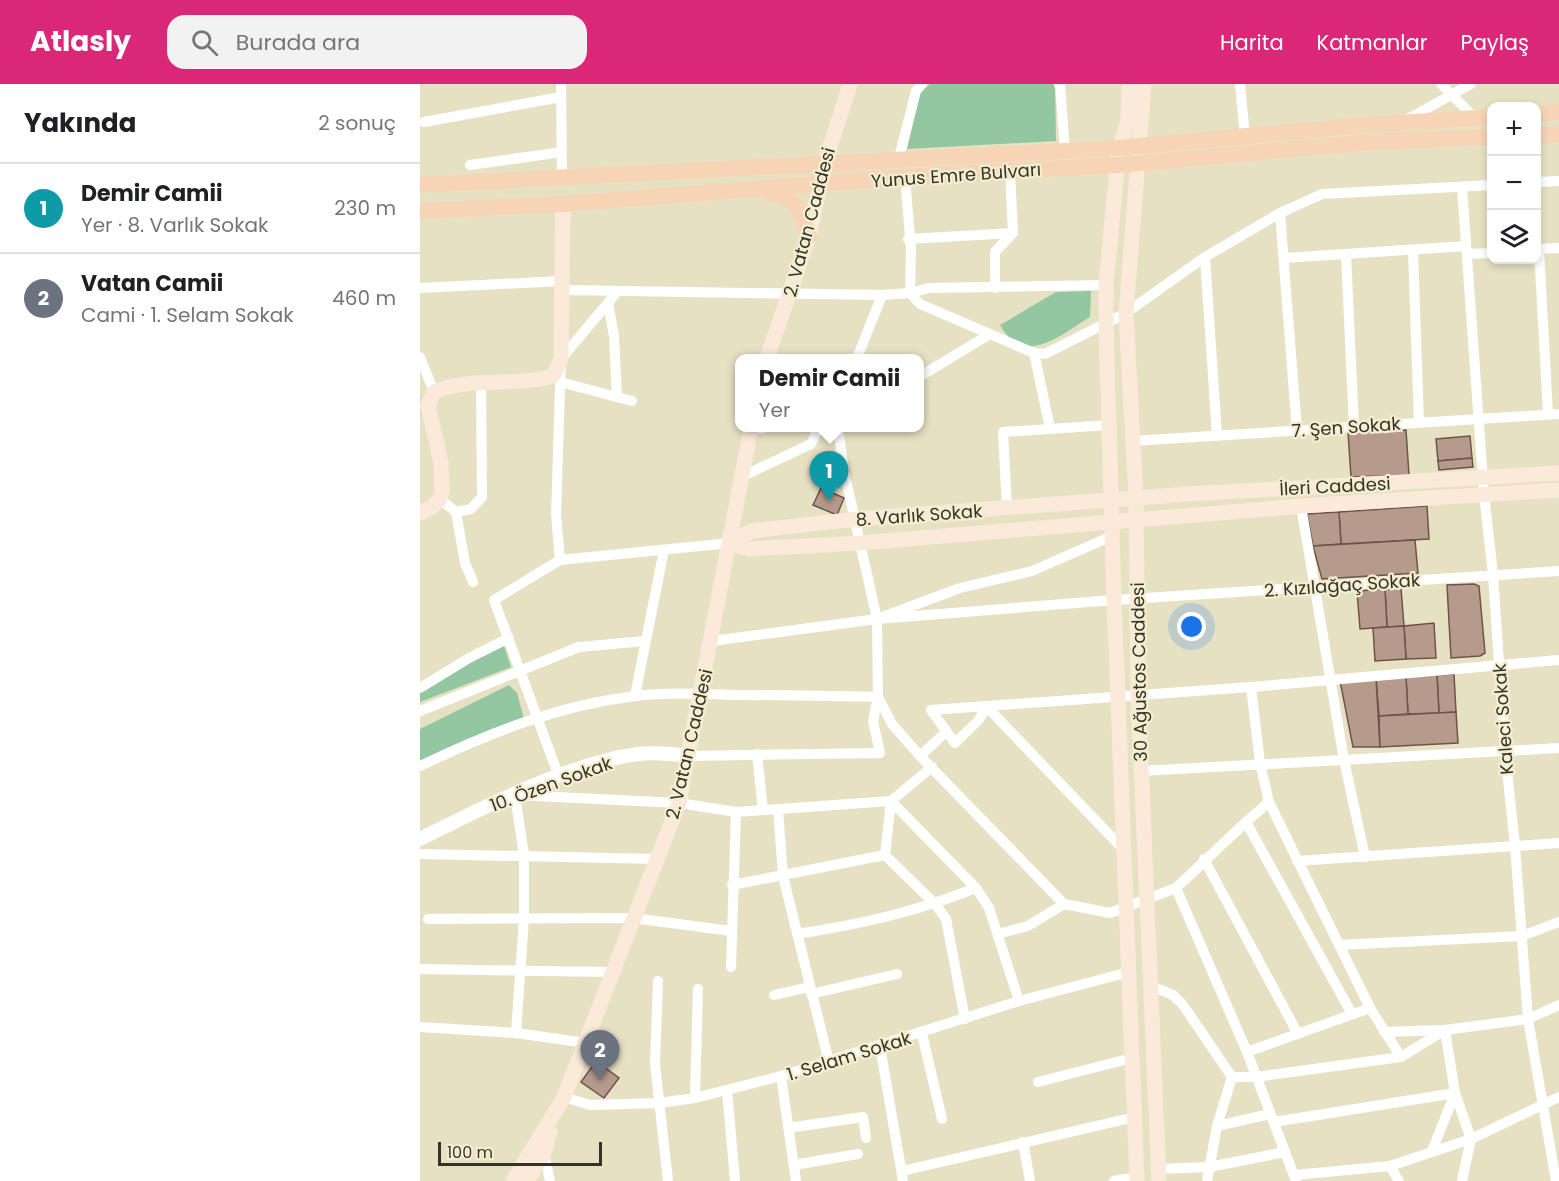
<!DOCTYPE html>
<html lang="tr">
<head>
<meta charset="utf-8">
<style>
	body { margin:0; font-family:Poppins,sans-serif; background:#f2f2f2; color:#202124 }
	.controls { position:absolute; right:18px; top:18px; display:grid; overflow:hidden; border-radius:12px; box-shadow:0 3px 9px #0003 }
	.controls button { width:54px; height:54px; display:grid; place-items:center; padding:0; border:0; border-bottom:2px solid #e0e0e0; background:#fff; color:#202124; font:30px sans-serif }
	.scale { position:absolute; left:18px; bottom:15px; width:164px; box-sizing:border-box; padding-left:6px; border:3px solid #353328; border-top:0; font-size:16px; line-height:21px; white-space:nowrap; color:#353328; -webkit-text-stroke:4px #f4eed1; paint-order:stroke }
	.you { position:absolute; left:772px; top:543px; width:21px; height:21px; margin:-15px; border:4px solid #fff; border-radius:50%; background:#1a73e8; box-shadow:0 0 0 9px #1a73e833 }
	.badge { display:grid; place-items:center; width:39px; height:39px; border-radius:50%; background:#db2777; color:#fff; font-size:20px; font-weight:700 }
	.pin { position:absolute; translate:-50% -50px; filter:drop-shadow(0 2px 3px #0008) }
	.pin::after { content:''; position:absolute; top:32px; width:21px; height:18px; background:inherit; clip-path:polygon(0 0,100% 0,50% 100%) }
	.popup { position:absolute; left:315px; top:270px; width:189px; height:78px; box-sizing:border-box; display:grid; place-content:center; border-radius:12px; background:#fff; filter:drop-shadow(0 2px 4px #0005); font-size:20px; white-space:nowrap; color:#757577 }
	.popup b { font-size:22px; color:#202124 }
	.popup::after { content:''; position:absolute; left:50%; top:100%; margin-left:-12px; border:12px solid transparent; border-top-color:#fff }
	.list { margin:0; padding:0; list-style:none }
	h2 { display:flex; justify-content:space-between; align-items:center; height:78px; margin:0; padding:0 24px; font-size:26px }
	h2 small { font-size:20px; font-weight:400; color:#757577 }
	.list li { display:grid; grid-template-columns:39px 1fr auto; gap:18px; align-items:center; box-sizing:border-box; height:90px; padding:0 24px; border-top:2px solid #e0e0e0 }
	.list b { display:block; font-size:22px; white-space:nowrap }
	.list p { margin:0; font-size:20px; white-space:nowrap; color:#757577 }
	.list em { font-size:20px; font-style:normal; color:#757577 }
	.icon { flex:none; width:33px; height:33px; fill:none; stroke:currentColor; stroke-width:2; stroke-linecap:round; stroke-linejoin:round }
	.map { position:relative; flex:none; width:1139px; height:1097px; overflow:hidden }
	header { display:flex; align-items:center; gap:36px; box-sizing:border-box; height:84px; padding:0 30px; background:#db2777; color:#fff }
	header strong { font-size:28px }
	nav { display:flex; gap:33px; margin-inline-start:auto; font-size:21px }
	.search { width:420px; height:54px; background:#f2f2f2; display:flex; align-items:center; gap:15px; box-sizing:border-box; padding:0 21px; border-radius:18px; color:#757577; font-size:22px }
	main { display:flex }
	aside { flex:1; background:#fff }
	.map>svg:first-child { display:block }
	.green { fill:#92c7a1 }
	.building { fill:#b69b8d; stroke:#6d5448; stroke-width:1.5 }
	.lines { fill:none; stroke-linecap:round; stroke-linejoin:round }
	.minor { stroke:#fff; stroke-width:10 }
	.tertiary { stroke:#fff; stroke-width:14 }
	.secondary { stroke:#fbeada; stroke-width:15 }
	.primary { stroke:#f8d4b6; stroke-width:16 }
	.labels { text-anchor:middle; dominant-baseline:central; stroke-width:4.5; stroke-linejoin:round; paint-order:stroke }
	.street-label { font-size:18px; fill:#353328; stroke:#f4eed1 }
</style>
</head>
<body>
<header>
<strong>Atlasly</strong>
<div class="search"><svg class="icon" aria-label="search" viewBox="0 0 24 24"><circle cx="10" cy="10" r="6"/><path d="M15 15l6 6"/></svg>Burada ara</div>
<nav><a>Harita</a><a>Katmanlar</a><a>Paylaş</a></nav>
</header>
<main>
<aside>
<h2>Yakında<small>2 sonuç</small></h2>
<ul class="list">
<li><span class="badge" style="background:#0f9aa8">1</span><div><b>Demir Camii</b><p>Yer · 8. Varlık Sokak</p></div><em>230 m</em></li>
<li><span class="badge" style="background:#6b7280">2</span><div><b>Vatan Camii</b><p>Cami · 1. Selam Sokak</p></div><em>460 m</em></li>
</ul>
</aside>
<div class="map">
<svg width="1139" height="1097" viewBox="0 0 1139 1097">
	<rect width="100%" height="100%" fill="#e7e1c4"/>
	<!-- green -->
	<g class="green">
		<path d="M510,0H633L635,5L636,57L487,65L500,9Z"/>
		<path d="M671,207L670,233C640,251 605,284 580,241L636,208Z"/>
		<path d="M84,562L91,583L0,618V607L45,580Z"/>
		<path d="M89,601L97,609L104,635L0,679V645Z"/>
	</g>
	<!-- building -->
	<g class="building">
		<path d="M986,346L989,391L931,393L928,348Z"/>
		<path d="M1050,352L1052,374L1018,377L1016,355Z"/>
		<path d="M1052,374L1053,383L1019,386L1018,377Z"/>
		<path d="M401,404L424,414L417,431L393,421Z"/>
		<path d="M1007,422L1009,455L921,460L919,428Z"/>
		<path d="M919,428L921,460L893,462L887,430Z"/>
		<path d="M995,456L998,489L902,495L893,462Z"/>
		<path d="M1054,500L1059,502L1065,569L1060,572L1031,574L1027,501Z"/>
		<path d="M981,504L984,542L967,543L965,505Z"/>
		<path d="M965,505L967,543L940,545L937,507Z"/>
		<path d="M1014,539L1016,574L986,575L984,542Z"/>
		<path d="M984,542L986,575L955,577L953,544Z"/>
		<path d="M1034,590L1036,628L1019,629L1017,591Z"/>
		<path d="M1017,591L1019,629L988,630L986,593Z"/>
		<path d="M986,593L988,630L959,632L956,594Z"/>
		<path d="M956,594L960,663H933L920,597Z"/>
		<path d="M1036,628L1038,659L960,663L959,632Z"/>
		<path d="M176,977L199,994L184,1014L161,998Z"/>
	</g>
	<g class="lines">
		<!-- minor -->
		<g class="minor">
			<path d="M141,0L142,92"/>
			<path d="M640,0L645,67"/>
			<path d="M820,0L825,54"/>
			<path d="M1021,0L1055,34"/>
			<path d="M986,36L1051,0"/>
			<path d="M4,38L141,13"/>
			<path d="M479,74L496,7L502,0"/>
			<path d="M50,81L142,68"/>
			<path d="M485,93L491,165L490,209L509,204L686,201"/>
			<path d="M1116,98L1139,97"/>
			<path d="M1042,103L1064,410L1073,491L1085,667L1095,762L1108,935L1136,1097"/>
			<path d="M860,129L877,347"/>
			<path d="M488,155L593,149"/>
			<path d="M1116,165L1139,164"/>
			<path d="M1119,165L1128,330"/>
			<path d="M993,166L999,339"/>
			<path d="M926,170L934,343"/>
			<path d="M1047,170L1072,169"/>
			<path d="M785,173L797,352"/>
			<path d="M864,174L1046,162"/>
			<path d="M0,204L142,197"/>
			<path d="M575,204V168L593,149L590,87"/>
			<path d="M142,206L462,211L490,209L500,220L614,269L625,270L706,229L785,173L860,129L902,110L1072,101"/>
			<path d="M188,219L194,252L197,313"/>
			<path d="M614,269L630,344"/>
			<path d="M0,273L14,308"/>
			<path d="M437,274L462,211"/>
			<path d="M499,293L570,250"/>
			<path d="M140,298L212,317"/>
			<path d="M418,344L424,387L457,535L458,613L472,640L500,672L644,820L690,829L756,804L826,738"/>
			<path d="M331,346L344,344"/>
			<path d="M713,357L1139,330"/>
			<path d="M323,392L391,360L396,349L394,344"/>
			<path d="M20,415L36,428L51,425L62,413L61,299"/>
			<path d="M881,422L924,676L945,773"/>
			<path d="M587,424L583,348L689,341"/>
			<path d="M36,428L45,479L53,498"/>
			<path d="M140,476L136,431L141,275L197,208"/>
			<path d="M457,535L694,516L1139,487"/>
			<path d="M292,557L457,535L540,504L612,487L692,452"/>
			<path d="M831,603L840,679L849,718L950,924L981,973"/>
			<path d="M0,604L49,574L89,554"/>
			<path d="M215,612L244,466"/>
			<path d="M511,626L831,603L1139,576"/>
			<path d="M511,626L535,659L558,637L567,623L704,766"/>
			<path d="M0,627L159,563L225,557"/>
			<path d="M337,670L343,726"/>
			<path d="M500,672L526,648"/>
			<path d="M0,682C69,649 139,621 216,612C249,608 283,610 316,611C363,611 411,612 458,613L453,637L460,669L269,672"/>
			<path d="M512,683L471,717L556,804L569,824L599,917"/>
			<path d="M721,687L1139,664"/>
			<path d="M139,693L74,516L140,476L310,459"/>
			<path d="M849,718L826,738L932,930"/>
			<path d="M358,725L363,792L409,978"/>
			<path d="M0,770L238,775"/>
			<path d="M784,775L878,950"/>
			<path d="M877,777L1139,759"/>
			<path d="M312,801L465,771"/>
			<path d="M756,804L827,968L876,1097"/>
			<path d="M8,835L213,834L311,847"/>
			<path d="M377,850C442,840 495,828 556,804"/>
			<path d="M578,850L608,842L644,820"/>
			<path d="M919,861L1102,852L1139,838"/>
			<path d="M311,883L316,728"/>
			<path d="M0,885L191,888"/>
			<path d="M238,897L235,980L248,1097"/>
			<path d="M731,902L753,911L763,921L812,993L797,1042L787,1097"/>
			<path d="M391,910L477,890"/>
			<path d="M354,911L389,903"/>
			<path d="M0,943L96,949L166,959"/>
			<path d="M964,948L1025,946L1108,935L1139,921"/>
			<path d="M96,949L104,834V771L95,711L259,719L316,728L471,717L465,771L515,820L526,835L545,935"/>
			<path d="M502,950L522,1035"/>
			<path d="M460,962L483,1097"/>
			<path d="M827,968L950,924"/>
			<path d="M361,992L376,1097"/>
			<path d="M812,993H836L981,973L1025,946L1035,1009L1051,1055L1042,1097"/>
			<path d="M618,998L712,974"/>
			<path d="M307,1006L315,1097"/>
			<path d="M144,1013L170,1021L239,1019L275,1014L361,992L599,917L709,888"/>
			<path d="M275,1014L278,905"/>
			<path d="M854,1038L1035,1009"/>
			<path d="M797,1042L850,1030"/>
			<path d="M368,1044L443,1033L446,1054"/>
			<path d="M603,1058L610,1097"/>
			<path d="M1012,1067L1035,1009"/>
			<path d="M124,1069L130,1097"/>
			<path d="M374,1081L438,1070"/>
			<path d="M970,1082L979,1097"/>
			<path d="M739,1085L789,1083L865,1068"/>
			<path d="M482,1087L715,1033"/>
			<path d="M874,1091L970,1082L1051,1055L1139,1013"/>
			<path d="M694,1097L717,1093"/>
		</g>
		<!-- tertiary -->
		<path class="tertiary" d="M0,755C62,724 150,679 218,670C235,668 253,670 269,672"/>
		<!-- secondary -->
		<g class="secondary">
			<path d="M709,0L708,37L699,64L686,201V240L694,516L717,1097"/>
			<path d="M724,0L706,229L716,414L718,610L739,1097"/>
			<path d="M347,274L389,152L405,79L430,0"/>
			<path d="M0,429L12,423L20,415L22,407L21,379L8,321L14,308C52,292 94,303 133,292L141,275L143,120"/>
			<path d="M310,459L331,447L436,435L769,410L1139,389"/>
			<path d="M310,459L329,465L441,459L881,422L1139,406"/>
			<path d="M93,1097L144,1013L259,719L331,344"/>
			<path d="M107,1097L124,1069L130,1048"/>
		</g>
		<!-- primary -->
		<g class="primary">
			<path d="M1116,30L1139,28"/>
			<path d="M1116,51L1139,50"/>
			<path d="M0,101L699,64L944,41L1072,33"/>
			<path d="M349,109C380,115 379,125 389,152"/>
			<path d="M0,127L143,120L485,93L698,81L951,58L1072,53"/>
		</g>
	</g>
	<g class="labels">
		<!-- street labels -->
		<g class="street-label">
			<text transform="translate(536 91) rotate(-4)">Yunus Emre Bulvarı</text>
			<text transform="translate(389 138) rotate(-75)">2. Vatan Caddesi</text>
			<text transform="translate(926 343) rotate(-4)">7. Şen Sokak</text>
			<text transform="translate(915 402) rotate(-3)">İleri Caddesi</text>
			<text transform="translate(499 431) rotate(-4)">8. Varlık Sokak</text>
			<text transform="translate(922 501) rotate(-4)">2. Kızılağaç Sokak</text>
			<text transform="translate(719 588) rotate(-91)">30 Ağustos Caddesi</text>
			<text transform="translate(1083 635) rotate(-94)">Kaleci Sokak</text>
			<text transform="translate(269 660) rotate(-77)">2. Vatan Caddesi</text>
			<text transform="translate(131 700) rotate(-20)">10. Özen Sokak</text>
			<text transform="translate(429 972) rotate(-17)">1. Selam Sokak</text>
		</g>
	</g>
</svg>
<div class="controls">
<button>+</button>
<button>−</button>
<button><svg class="icon" aria-label="layers" viewBox="0 0 24 24"><path d="M12 4l9 5-9 5-9-5zM3 14l9 5 9-5"/></svg></button>
</div>
<div class="scale">100 m</div>
<div class="you"></div>
<div class="pin badge" style="left:409px;top:417px;background:#0f9aa8">1</div>
<div class="popup"><b>Demir Camii</b>Yer</div>
<div class="pin badge" style="left:180px;top:996px;background:#6b7280">2</div>
</div>
</main>
</body>
</html>
